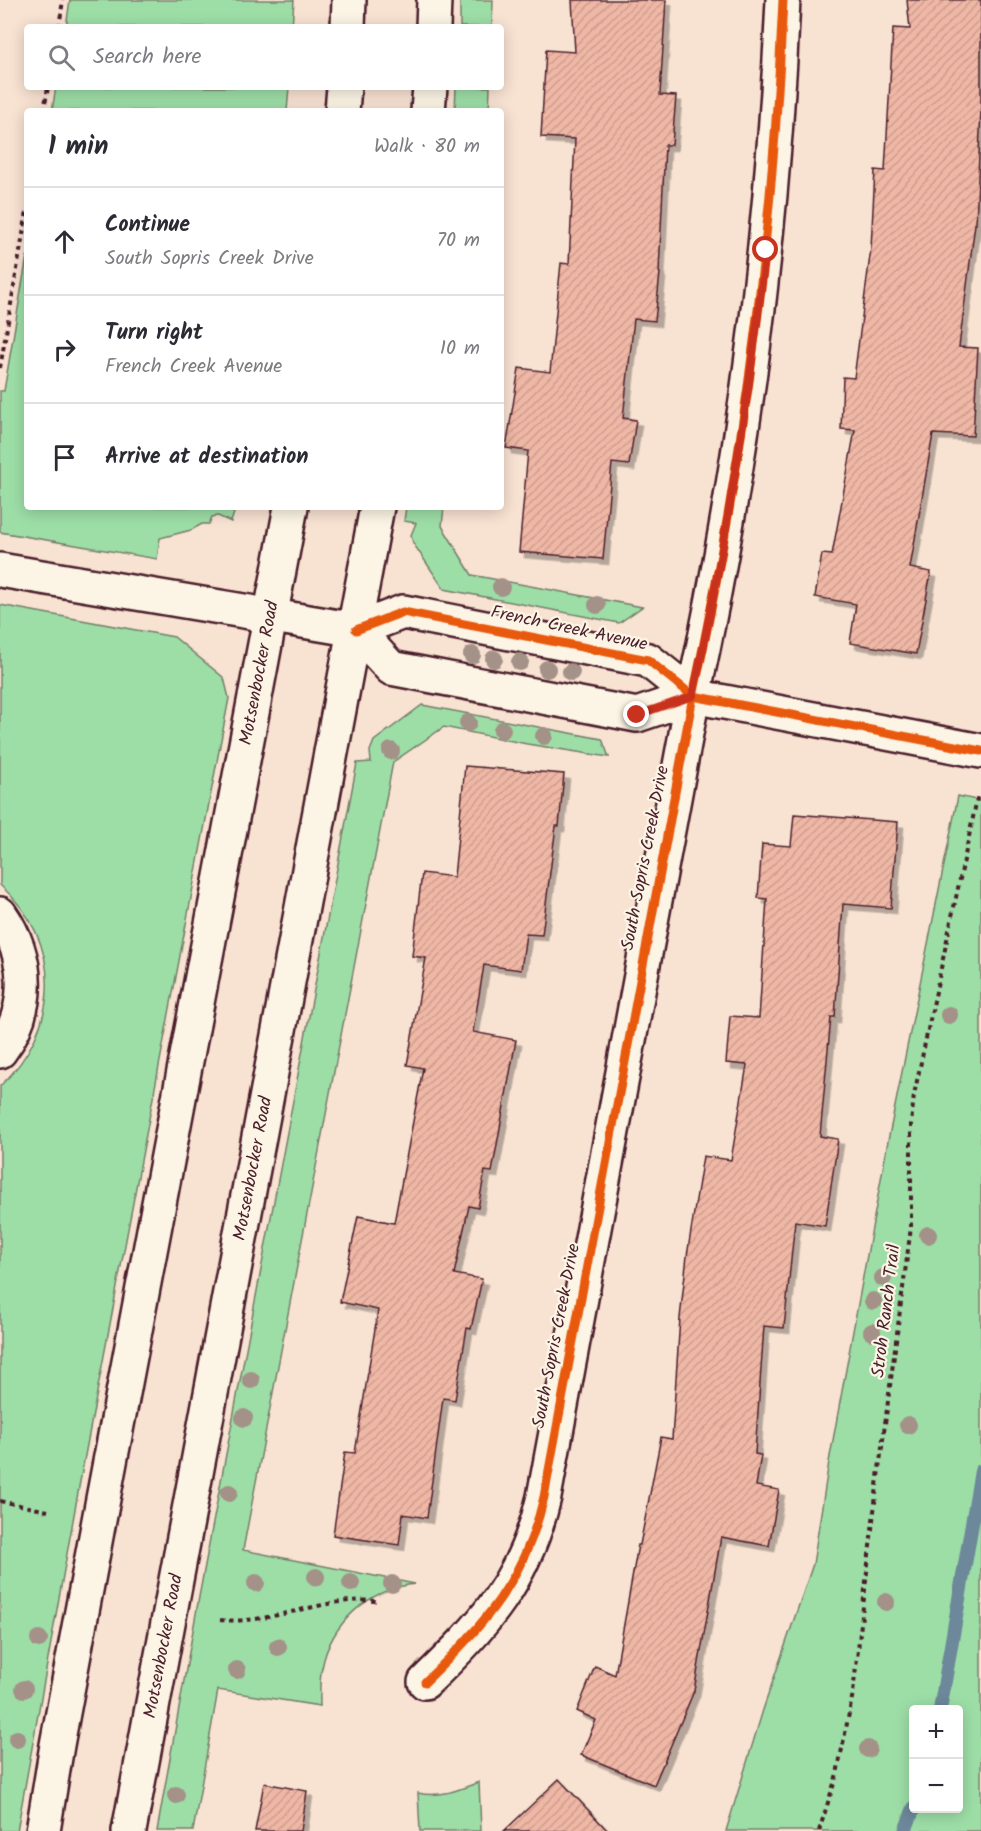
<!DOCTYPE html>
<html lang="en">
<head>
<meta charset="utf-8">
<style>
	body { margin:0; font-family:Kalam,sans-serif; background:#f2f2f3; color:#2b2b33 }
	.controls { position:absolute; right:18px; bottom:18px; display:grid; overflow:hidden; border-radius:6px; box-shadow:0 3px 15px #0003 }
	.controls button { width:54px; height:54px; display:grid; place-items:center; padding:0; border:0; border-bottom:2px solid #e1e1e2; background:#fff; color:#2b2b33; font:30px sans-serif }
	.stop { position:absolute; width:18px; height:18px; margin:-14px; border:4px solid #c8321e; border-radius:50%; background:#fff }
	.stop.end { background:#c8321e; border-color:#fff; box-shadow:0 2px 6px #0008 }
	.list { margin:0; padding:0; list-style:none }
	h2 { display:flex; justify-content:space-between; align-items:center; height:78px; margin:0; padding:0 24px; font-size:26px }
	h2 small { font-size:20px; font-weight:400; color:#7c7c81 }
	.list li { display:grid; grid-template-columns:39px 1fr auto; gap:18px; align-items:center; box-sizing:border-box; height:108px; padding:0 24px; border-top:2px solid #e1e1e2 }
	.list b { display:block; font-size:22px; white-space:nowrap }
	.list p { margin:0; font-size:20px; white-space:nowrap; color:#7c7c81 }
	.list em { font-size:20px; font-style:normal; color:#7c7c81 }
	.icon { flex:none; width:33px; height:33px; fill:none; stroke:currentColor; stroke-width:2; stroke-linecap:round; stroke-linejoin:round }
	.map { position:relative; flex:none; width:981px; height:1831px; overflow:hidden }
	.search { position:absolute; background:#fff; box-shadow:0 3px 15px #0003; left:24px; top:24px; width:480px; height:66px; display:flex; align-items:center; gap:15px; box-sizing:border-box; padding:0 21px; border-radius:6px; color:#7c7c81; font-size:22px }
	.panel { position:absolute; background:#fff; box-shadow:0 3px 15px #0003; left:24px; top:108px; width:480px; height:402px; border-radius:6px }
	.map>svg:first-child { display:block }
	.green { fill:#9ddea7; stroke:#747e69; stroke-width:1.5; fill-rule:evenodd }
	.lines { fill:none; stroke-linecap:round; stroke-linejoin:round }
	.stream { stroke:#6d889a; stroke-width:14 }
	.building { fill:url(#building-hatch); stroke:#4a1f2b; stroke-width:1.5; filter:url(#shadow) }
	.street-casing { stroke:#4a1f2b; stroke-width:38 }
	.secondary-casing { stroke:#4a1f2b; stroke-width:38 }
	.path { stroke:#4a1f2b; stroke-width:4; stroke-dasharray:4.5 4.5; stroke-linecap:butt }
	.street { stroke:#fcf5e5; stroke-width:33 }
	.secondary { stroke:#fcf5e5; stroke-width:33 }
	.cycleway-casing { stroke:#fcf5e5; stroke-width:13 }
	.cycleway { stroke:#e8590c; stroke-width:9 }
	.tree { fill:#a49187 }
	.route { stroke:#c8321e; stroke-width:8 }
	.labels { text-anchor:middle; dominant-baseline:central; stroke-width:4.5; stroke-linejoin:round; paint-order:stroke }
	.street-label { font-size:18px; fill:#4a1f2b; stroke:#fcf5e5 }
</style>
</head>
<body>
<div class="map">
<svg width="981" height="1831" viewBox="0 0 981 1831">
	<defs>
		<pattern id="building-hatch" width="6" height="6" patternUnits="userSpaceOnUse" patternTransform="scale(1.5)"><rect width="6" height="6" fill="#efb7a5"/><path d="M-1 1l2-2M0 6l6-6M5 7l2-2" fill="none" stroke="#ce9d8e"/></pattern>
		<filter id="shadow"><feDropShadow dx="5.5" dy="5.5" stdDeviation="0" flood-color="#0004"/></filter>
	</defs>
	<rect width="100%" height="100%" fill="#f8e2d2"/>
	<filter id="ink" filterUnits="userSpaceOnUse"><feTurbulence type="fractalNoise" baseFrequency=".0167" numOctaves="2"/><feDisplacementMap in="SourceGraphic" scale="12" xChannelSelector="R" yChannelSelector="G"/><feConvolveMatrix kernelMatrix="1 2 1 2 8 2 1 2 1" color-interpolation-filters="sRGB"/></filter>
	<g filter="url(#ink)">
		<!-- green -->
		<g class="green">
			<path d="M70,0H294L292,27H66Z"/>
			<path d="M460,0H493L492,27H460Z"/>
			<path d="M56,87H289L287,111H52Z"/>
			<path d="M456,87H490L489,111H455Z"/>
			<path d="M27,256V507H236L231,522L218,516L212,517L209,524H202L191,530L160,538L157,559L0,532V391H4Z"/>
			<path d="M406,507H444L442,526L472,575L642,607L619,623L444,589L413,543L411,535L416,523L404,521Z"/>
			<path d="M0,605L174,637L224,678L229,698L79,1487L17,1831H0V1086C62,1028 64,941 0,885Z"/>
			<path d="M422,705L602,739L609,757L527,744L444,727L393,762L243,1550L415,1584C369,1589 331,1622 322,1668C319,1680 320,1694 320,1706L218,1690L193,1831H157L199,1597L357,763L371,762L370,751L374,741Z"/>
			<path d="M958,796L981,801V1831H726L763,1710L813,1564L829,1462L888,1141ZM914,1710H958V1808H914Z"/>
			<path d="M479,1782L481,1831H420L418,1793C439,1798 459,1790 479,1782Z"/>
		</g>
		<g class="lines">
			<!-- stream -->
			<g class="stream">
				<path d="M940,1710L981,1471"/>
				<path d="M905,1831L914,1808"/>
			</g>
		</g>
		<!-- building -->
		<g class="building">
			<path d="M572,0H666L660,95L676,96L672,145H665L659,272L660,273L655,321L634,319L623,418L636,420L629,465L612,463L603,559L519,552L528,451L506,448L519,368L550,372L561,263L569,264L575,139L541,137L546,50L575,52Z"/>
			<path d="M907,0H981V109L976,224H975L959,347L978,348L973,436L933,434L910,568L931,572L916,654L850,643L856,604L815,597L822,554L832,555L855,430L841,429L843,377L854,378L871,248L875,170L885,171L893,28L910,29Z"/>
			<path d="M465,766L564,774L559,826H556L542,935L526,934L521,970L484,965L473,1032L516,1040L492,1172L485,1171L478,1208L469,1206L454,1274L482,1279L471,1329L467,1328L455,1400L443,1398L427,1518L403,1514L399,1545L333,1535L345,1452L355,1453L378,1310L340,1302L358,1216L394,1223L423,1068L407,1065L426,958L412,956L422,873L454,877Z"/>
			<path d="M794,814L898,822L891,908L843,904L835,1017H831L820,1136L838,1139L825,1226L795,1221L784,1328L764,1326L755,1454L761,1455L756,1486L779,1490L769,1546L721,1537L694,1691L654,1785L581,1755L596,1720L577,1711L595,1666L615,1675L638,1545H640L661,1437L672,1439L680,1318L687,1256L703,1156L731,1160L747,1065L726,1063L730,1016L759,1018L767,899L758,898L762,844L791,846Z"/>
			<path d="M559,1779L608,1831H504Z"/>
			<path d="M264,1783L307,1791L301,1831H255Z"/>
		</g>
		<g class="lines">
			<defs>
				<g id="street">
					<path d="M693,696L637,715L391,668L356,630L403,612L648,660L693,696L981,751"/>
					<path d="M0,914C30,957 32,1009 0,1051"/>
					<path d="M425,1682C484,1625 525,1580 544,1497L693,696C743,466 773,234 783,0"/>
				</g>
				<g id="secondary">
					<path d="M348,27L349,0"/>
					<path d="M433,27L434,0"/>
					<path d="M342,111L344,87"/>
					<path d="M428,111L430,87"/>
					<path d="M0,570L356,630"/>
					<path id="s1" d="M43,1831L57,1745L103,1499L291,507"/>
					<path id="s2" d="M129,1831L377,507"/>
				</g>
			</defs>
			<!-- street casing -->
			<use href="#street" class="street-casing"/>
			<!-- secondary casing -->
			<use href="#secondary" class="secondary-casing"/>
			<!-- path -->
			<g class="path">
				<path d="M59,27L63,0"/>
				<path d="M44,111L48,87"/>
				<path d="M0,368L27,211"/>
				<path d="M0,1501L48,1511"/>
				<path d="M220,1620C273,1625 323,1596 376,1601"/>
				<path d="M819,1831L837,1774L853,1693L878,1477L911,1227V1124L914,1095L978,794"/>
			</g>
			<!-- street -->
			<use href="#street" class="street"/>
			<!-- secondary -->
			<use href="#secondary" class="secondary"/>
			<defs>
				<g id="cycleway">
					<path d="M356,630L403,612L648,660L693,696L981,751"/>
					<path d="M425,1682C484,1625 525,1580 544,1497L693,696C743,466 773,234 783,0"/>
				</g>
			</defs>
			<!-- cycleway casing -->
			<use href="#cycleway" class="cycleway-casing"/>
			<!-- cycleway -->
			<use href="#cycleway" class="cycleway"/>
		</g>
		<!-- trees -->
		<g class="tree">
			<circle cx="501" cy="587" r="9"/>
			<circle cx="597" cy="605" r="9"/>
			<circle cx="472" cy="655" r="9"/>
			<circle cx="494" cy="659" r="9"/>
			<circle cx="520" cy="662" r="9"/>
			<circle cx="547" cy="669" r="9"/>
			<circle cx="571" cy="672" r="9"/>
			<circle cx="468" cy="723" r="9"/>
			<circle cx="502" cy="730" r="9"/>
			<circle cx="544" cy="736" r="9"/>
			<circle cx="391" cy="751" r="9"/>
			<circle cx="949" cy="1015" r="9"/>
			<circle cx="928" cy="1235" r="9"/>
			<circle cx="883" cy="1278" r="9"/>
			<circle cx="873" cy="1301" r="9"/>
			<circle cx="872" cy="1332" r="9"/>
			<circle cx="251" cy="1380" r="9"/>
			<circle cx="244" cy="1418" r="9"/>
			<circle cx="908" cy="1425" r="9"/>
			<circle cx="229" cy="1493" r="9"/>
			<circle cx="316" cy="1577" r="9"/>
			<circle cx="256" cy="1583" r="9"/>
			<circle cx="351" cy="1583" r="9"/>
			<circle cx="392" cy="1584" r="9"/>
			<circle cx="886" cy="1602" r="9"/>
			<circle cx="39" cy="1639" r="9"/>
			<circle cx="278" cy="1647" r="9"/>
			<circle cx="237" cy="1670" r="9"/>
			<circle cx="24" cy="1689" r="9"/>
			<circle cx="17" cy="1739" r="9"/>
			<circle cx="868" cy="1749" r="9"/>
			<circle cx="176" cy="1795" r="9"/>
		</g>
	</g>
	<g class="lines" filter="url(#ink)">
		<!-- route -->
		<path class="route" d="M637,715L693,696C725,548 749,399 766,250"/>
	</g>
	<g class="labels">
		<!-- street labels -->
		<g class="street-label">
			<text transform="translate(569 629) rotate(12)">French Creek Avenue</text>
			<text stroke="none"><textPath href="#s1" startOffset="1178">Motsenbocker Road</textPath></text>
			<text transform="translate(646 858) rotate(-79)">South Sopris Creek Drive</text>
			<text stroke="none"><textPath href="#s2" startOffset="674">Motsenbocker Road</textPath></text>
			<text transform="translate(887 1311) rotate(-83)">Stroh Ranch Trail</text>
			<text transform="translate(557 1336) rotate(-79)">South Sopris Creek Drive</text>
			<text stroke="none"><textPath href="#s2" startOffset="188">Motsenbocker Road</textPath></text>
		</g>
	</g>
</svg>
<div class="controls">
<button>+</button>
<button>−</button>
</div>
<div class="stop" style="left:766px;top:250px"></div>
<div class="stop end" style="left:637px;top:715px"></div>
<div class="search"><svg class="icon" aria-label="search" viewBox="0 0 24 24"><circle cx="10" cy="10" r="6"/><path d="M15 15l6 6"/></svg>Search here</div>
<section class="panel">
<h2>1 min<small>Walk · 80 m</small></h2>
<ul class="list">
<li><svg class="icon" aria-label="ahead" viewBox="0 0 24 24"><path d="M12 20V5M6 11l6-6 6 6"/></svg><div><b>Continue</b><p>South Sopris Creek Drive</p></div><em>70 m</em></li>
<li><svg class="icon" aria-label="right" viewBox="0 0 24 24"><path d="M7 20v-9h11M14 6l5 5-5 5"/></svg><div><b>Turn right</b><p>French Creek Avenue</p></div><em>10 m</em></li>
<li><svg class="icon" aria-label="arrive" viewBox="0 0 24 24"><path d="M6 21V4h12l-3 4 3 4H6"/></svg><div><b>Arrive at destination</b></div></li>
</ul>
</section>
</div>
</body>
</html>
